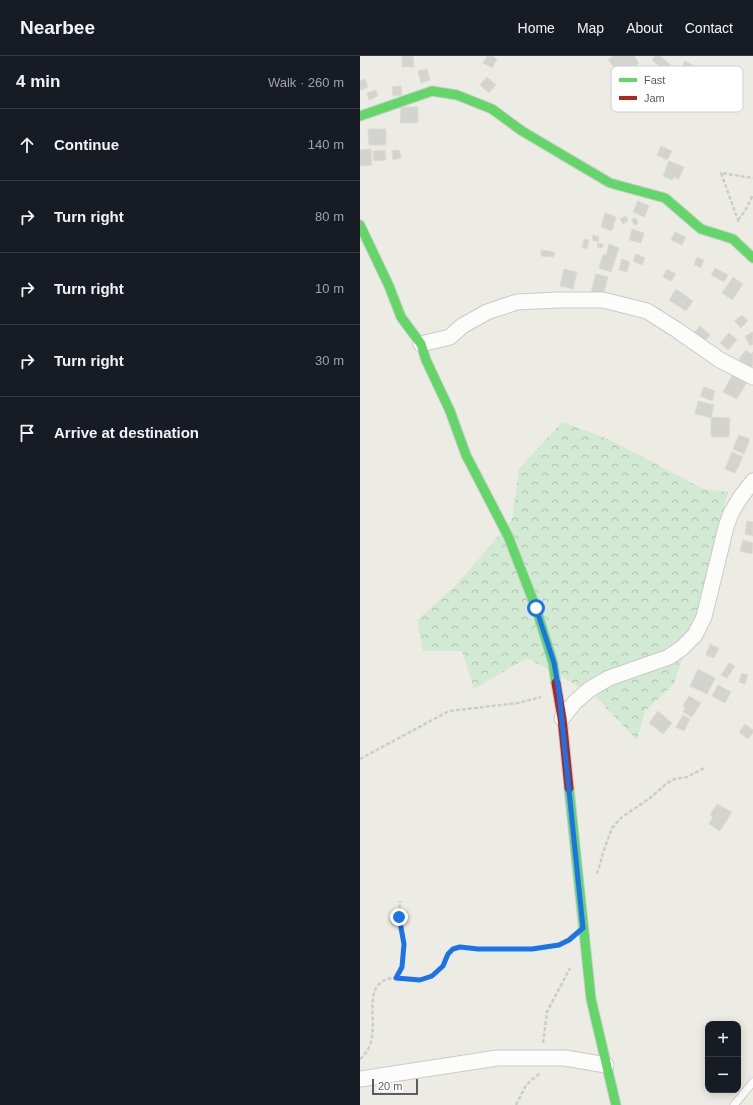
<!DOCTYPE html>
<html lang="en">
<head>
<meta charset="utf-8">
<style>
	body { margin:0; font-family:Helvetica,sans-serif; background:#20242c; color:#f1f3f6 }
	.controls { position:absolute; right:12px; bottom:12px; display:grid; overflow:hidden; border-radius:8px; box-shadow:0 2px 10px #0003 }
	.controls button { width:36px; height:36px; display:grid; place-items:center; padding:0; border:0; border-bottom:1px solid #363941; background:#171b24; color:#f1f3f6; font:20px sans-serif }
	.scale { position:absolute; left:12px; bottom:10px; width:46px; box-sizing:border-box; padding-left:4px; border:2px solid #5a5c64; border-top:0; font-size:11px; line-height:14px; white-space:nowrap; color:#5a5c64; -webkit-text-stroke:3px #fff; paint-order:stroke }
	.stop { position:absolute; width:12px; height:12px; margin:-9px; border:3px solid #1a73e8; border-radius:50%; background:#fff }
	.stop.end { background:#1a73e8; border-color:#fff; box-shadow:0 1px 4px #0008 }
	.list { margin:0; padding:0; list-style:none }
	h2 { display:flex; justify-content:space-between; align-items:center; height:52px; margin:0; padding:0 16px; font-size:17px }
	h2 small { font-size:13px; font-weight:400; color:#9ea1a6 }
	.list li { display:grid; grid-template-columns:26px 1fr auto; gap:12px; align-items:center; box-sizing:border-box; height:72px; padding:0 16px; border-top:1px solid #363941 }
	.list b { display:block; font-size:15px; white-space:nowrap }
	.list em { font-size:13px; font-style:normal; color:#9ea1a6 }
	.icon { flex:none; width:22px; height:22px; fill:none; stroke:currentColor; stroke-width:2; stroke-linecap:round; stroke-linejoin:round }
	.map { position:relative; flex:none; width:393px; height:1049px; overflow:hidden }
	header { display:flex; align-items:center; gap:24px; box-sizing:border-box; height:56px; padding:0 20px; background:#171b24; border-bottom:1px solid #363941 }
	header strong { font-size:19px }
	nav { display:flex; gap:22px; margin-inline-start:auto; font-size:14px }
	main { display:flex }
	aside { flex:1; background:#171b24 }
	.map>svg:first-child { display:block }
	.forest { fill:url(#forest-crowns) }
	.building { fill:#d3d3cf; stroke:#dcdbd4 }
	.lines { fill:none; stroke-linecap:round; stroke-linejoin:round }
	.lane-casing { stroke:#c9cac9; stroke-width:9 }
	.street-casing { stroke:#c9cac9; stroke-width:17 }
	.fast-casing { stroke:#cbcbcb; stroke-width:11 }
	.jam-casing { stroke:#cbcbcb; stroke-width:11 }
	.path { stroke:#c9cfcd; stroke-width:2.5; stroke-dasharray:4 2; stroke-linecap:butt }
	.lane { stroke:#fcfcfb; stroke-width:7 }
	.street { stroke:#fcfcfb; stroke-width:15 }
	.fast { stroke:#63d668; stroke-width:9 }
	.jam { stroke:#b3261e; stroke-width:9 }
	.route { stroke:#1a73e8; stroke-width:5 }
	.key { fill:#fff; stroke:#ceced0; stroke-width:1 }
	.key-label { font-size:11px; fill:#5a5c64 }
</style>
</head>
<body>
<header>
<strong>Nearbee</strong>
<nav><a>Home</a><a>Map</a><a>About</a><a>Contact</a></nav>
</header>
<main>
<aside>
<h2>4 min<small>Walk · 260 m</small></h2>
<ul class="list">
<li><svg class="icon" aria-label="ahead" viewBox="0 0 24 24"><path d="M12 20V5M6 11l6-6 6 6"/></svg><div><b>Continue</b></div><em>140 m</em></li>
<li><svg class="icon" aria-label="right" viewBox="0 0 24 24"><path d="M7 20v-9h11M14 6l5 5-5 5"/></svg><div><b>Turn right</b></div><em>80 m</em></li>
<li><svg class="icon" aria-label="right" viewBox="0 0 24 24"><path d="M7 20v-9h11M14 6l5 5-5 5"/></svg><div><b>Turn right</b></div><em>10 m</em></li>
<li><svg class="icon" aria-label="right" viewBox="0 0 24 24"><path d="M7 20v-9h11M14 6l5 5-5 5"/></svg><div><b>Turn right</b></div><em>30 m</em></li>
<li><svg class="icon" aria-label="arrive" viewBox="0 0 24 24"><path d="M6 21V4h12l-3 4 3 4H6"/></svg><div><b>Arrive at destination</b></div></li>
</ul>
</aside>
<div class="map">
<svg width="393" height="1049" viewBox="0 0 393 1049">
	<defs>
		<pattern id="forest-crowns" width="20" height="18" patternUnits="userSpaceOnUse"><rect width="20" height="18" fill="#d2ead4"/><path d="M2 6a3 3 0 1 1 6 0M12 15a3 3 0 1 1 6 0" fill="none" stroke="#adc1b0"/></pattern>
	</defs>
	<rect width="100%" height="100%" fill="#ecece5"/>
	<!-- forest -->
	<path class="forest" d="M202,366L248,383L344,433L368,436L344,536L314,628L285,655L277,684L234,639L167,602L114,633L102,595H63L57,564L97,528L152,464L159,413Z"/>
	<!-- building -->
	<g class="building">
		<path d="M42,0H53L54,11H42Z"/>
		<path d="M127,0H132L137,3L132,12L123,7Z"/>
		<path d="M253,0H274L279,7L262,21L248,4Z"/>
		<path d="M295,0H300L313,11L308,17L292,4Z"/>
		<path d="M325,5L334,10L330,15L322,11Z"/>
		<path d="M67,13L70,24L61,27L58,15Z"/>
		<path d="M127,21L136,29L129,37L120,29Z"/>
		<path d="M5,23L8,31L0,34V25Z"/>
		<path d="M41,30L42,39L33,40L32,31Z"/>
		<path d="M16,34L18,40L9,44L7,37Z"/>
		<path d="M41,51H58V67H40Z"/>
		<path d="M8,73H26V89H9Z"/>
		<path d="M301,90L312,95L307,104L297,99Z"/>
		<path d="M11,93L12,109L0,110V94Z"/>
		<path d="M25,94L26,104L14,105L13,95Z"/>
		<path d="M39,94L41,102L33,104L32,95Z"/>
		<path d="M309,105L324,111L319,123L314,121L312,124L303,120Z"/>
		<path d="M278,145L289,150L284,161L273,156Z"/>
		<path d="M245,157L256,161L252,175L241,171Z"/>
		<path d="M266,160L268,165L263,168L260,163Z"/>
		<path d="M276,162L278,168L274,169L272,163Z"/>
		<path d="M272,173L284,177L281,187L269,184Z"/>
		<path d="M315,176L326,181L322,189L311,184Z"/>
		<path d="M233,179L239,181L238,186L232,184Z"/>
		<path d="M224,183L229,184L227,193L222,191Z"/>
		<path d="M238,187L243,188L242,192L237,191Z"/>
		<path d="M249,188L259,192L251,216L239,212L243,198L246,199Z"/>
		<path d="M181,194L194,196V201L181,200Z"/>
		<path d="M276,198L285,202L282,209L273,205Z"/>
		<path d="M337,201L344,204L341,212L334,209Z"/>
		<path d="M262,203L270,206L267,216L259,214Z"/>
		<path d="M355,212L368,219L364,226L351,219Z"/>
		<path d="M204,213L217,216L213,233L200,230Z"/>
		<path d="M307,213L316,218L311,225L303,221Z"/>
		<path d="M236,218L248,221L243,239L231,236Z"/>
		<path d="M373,221L383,228L372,244L362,237Z"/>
		<path d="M316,233L333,245L326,255L309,244Z"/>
		<path d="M382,259L388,265L381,272L374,265Z"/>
		<path d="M340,270L350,279L342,288L332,279Z"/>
		<path d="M393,276V288L390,290L385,280Z"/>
		<path d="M369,277L377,284L368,294L360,287Z"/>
		<path d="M386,294L391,298L393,296V309L390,313L379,303Z"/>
		<path d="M374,316L388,324L377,343L363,336Z"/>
		<path d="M344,331L355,335L352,345L340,340Z"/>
		<path d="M338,345L354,349L351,362L335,358Z"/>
		<path d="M351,361L370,362L369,381H351Z"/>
		<path d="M379,379L390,383L384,398L373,393Z"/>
		<path d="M372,396L383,401L375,417L365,413Z"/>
		<path d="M387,465L393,466V480L385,478Z"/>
		<path d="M383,484L393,487L392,498L380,495Z"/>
		<path d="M350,588L359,592L354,602L346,599Z"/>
		<path d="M369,607L375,610L367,622L361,619Z"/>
		<path d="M338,613L355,622L347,638L330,630Z"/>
		<path d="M382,617L388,619L385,628L379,626Z"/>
		<path d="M358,629L371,636L365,647L352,640Z"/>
		<path d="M329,640L341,647L332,661L323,656L325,652L323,650Z"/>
		<path d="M298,655L312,667L303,678L289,667Z"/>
		<path d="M323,659L330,663L324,675L316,671Z"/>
		<path d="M385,668L393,674V677L388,683L379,676Z"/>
		<path d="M357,748L372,756L360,775L349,768L353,761L350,759Z"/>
	</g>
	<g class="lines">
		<defs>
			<path id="lane" d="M374,1049L393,1026"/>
			<g id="street">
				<path d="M61,288L90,281L102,270L127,256L157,246L199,244H243L287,255L317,274L360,304L393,321"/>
				<path d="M202,662L215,646L230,633L249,622L309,601L322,592L335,579L344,561L366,471L371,457L380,442L393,425"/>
				<path d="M0,1023L137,1002H205L246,1009"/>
			</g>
			<g id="fast">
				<path d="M0,60L72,35L97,39L132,53L162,75L250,127L305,142L341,173L373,183L393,202"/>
				<path d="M0,169L29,230L41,261L61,288L66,304L90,355L106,399L148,480L176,552L193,607L196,627"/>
				<path d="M209,732L231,943L256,1049"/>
			</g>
			<path id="jam" d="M196,627L202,662L209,732"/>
		</defs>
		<!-- lane casing -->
		<use href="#lane" class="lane-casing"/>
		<!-- street casing -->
		<use href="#street" class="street-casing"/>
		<!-- fast casing -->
		<use href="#fast" class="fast-casing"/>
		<!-- jam casing -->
		<use href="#jam" class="jam-casing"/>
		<!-- path -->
		<g class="path">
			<path d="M378,164L385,155L393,139"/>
			<path d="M378,166V164L361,117L393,122"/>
			<path d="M0,703L89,655L158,647L181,641"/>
			<path d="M237,818L244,794L252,772L262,761L290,742L306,728L314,723L327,721L346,711"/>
			<path d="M35,922L42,911L44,888L39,861L40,845"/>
			<path d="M183,987L187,956L210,912"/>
			<path d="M0,1003C26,982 0,939 23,925C35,918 47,926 59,924C67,923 78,916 82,910C87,905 87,896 94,893C101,889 111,893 118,893C143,894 186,895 208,884"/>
			<path d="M156,1049L166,1029L179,1018V1016"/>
		</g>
		<!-- lane -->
		<use href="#lane" class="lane"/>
		<!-- street -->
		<use href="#street" class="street"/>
		<!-- fast -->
		<use href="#fast" class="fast"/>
		<!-- jam -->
		<use href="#jam" class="jam"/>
	</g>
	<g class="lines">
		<!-- route -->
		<path class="route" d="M39,861L44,888L42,911L36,922L60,924L72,920L83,910L88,898L93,893L100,891L118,893H172L199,889L209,884L223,872L199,636L194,607L176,552"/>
	</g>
	<!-- legend -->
	<rect x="251" y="10" width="132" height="46" rx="6" class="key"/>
	<rect x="259" y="22" width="18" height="4" fill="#63d668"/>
	<rect x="259" y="40" width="18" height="4" fill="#b3261e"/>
	<g class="key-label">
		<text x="284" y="28">Fast</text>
		<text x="284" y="46">Jam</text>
	</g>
</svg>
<div class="controls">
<button>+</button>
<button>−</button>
</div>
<div class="scale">20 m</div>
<div class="stop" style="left:176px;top:552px"></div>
<div class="stop end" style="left:39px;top:861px"></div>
</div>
</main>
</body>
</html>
